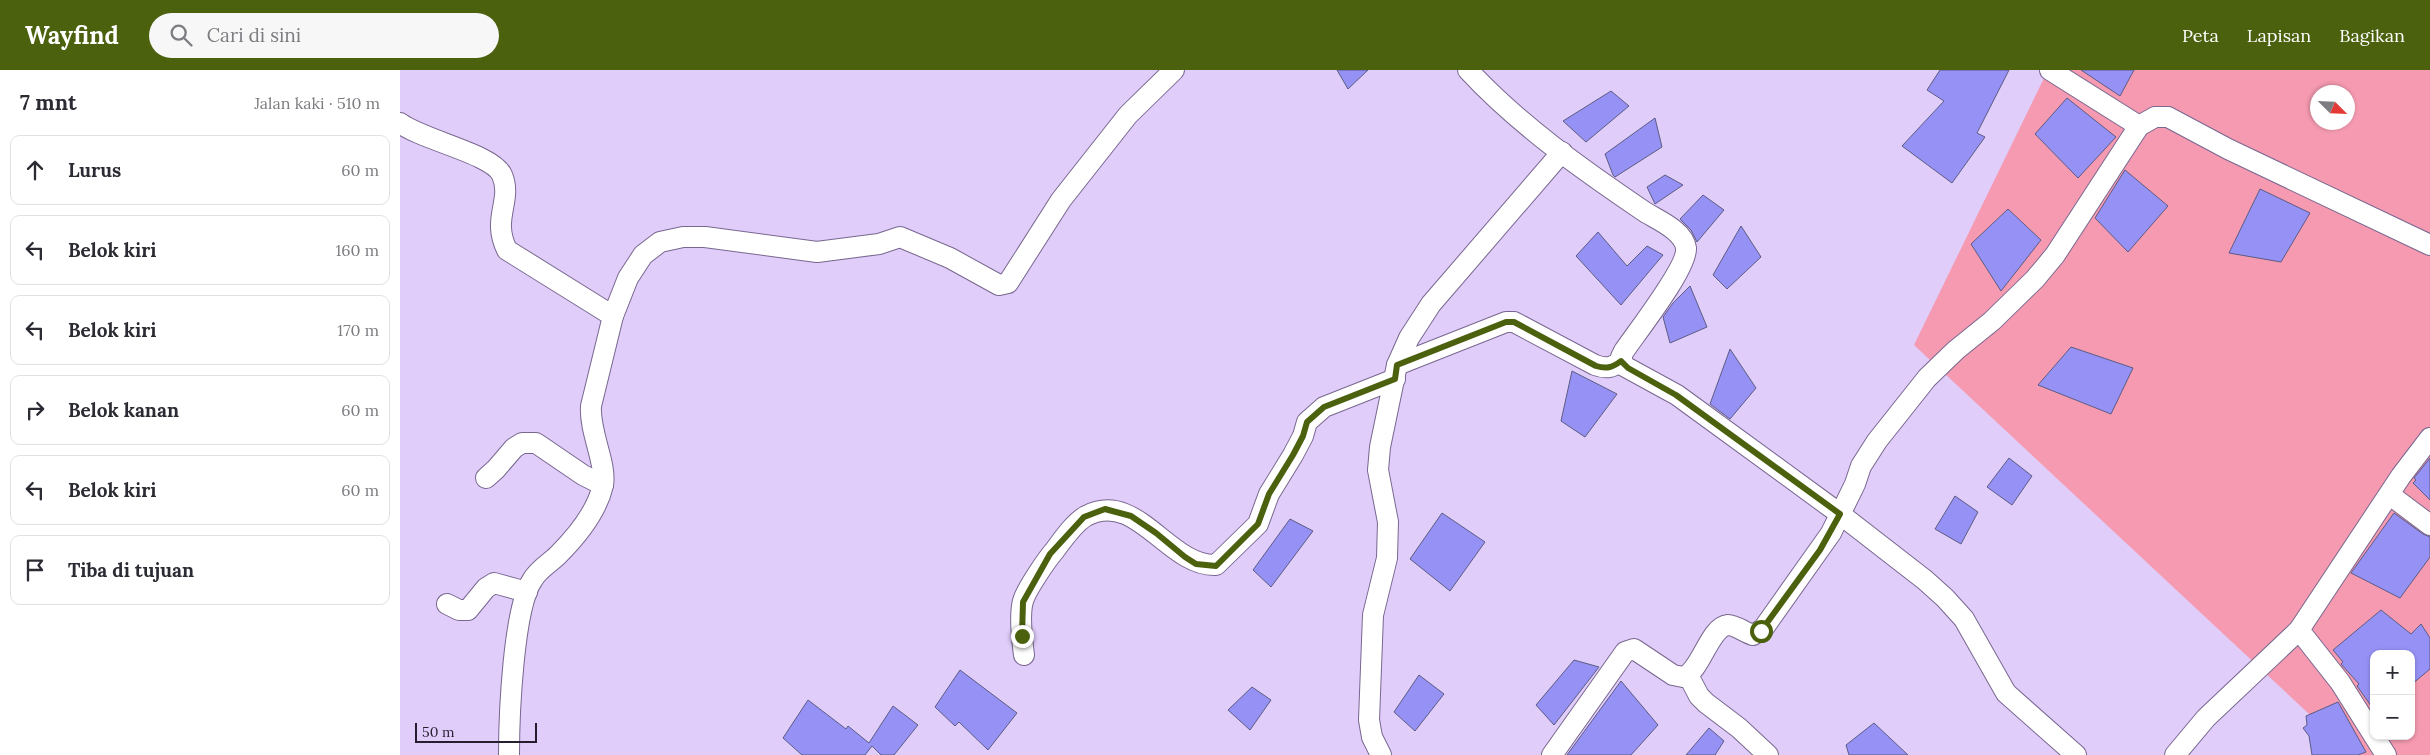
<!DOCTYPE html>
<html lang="id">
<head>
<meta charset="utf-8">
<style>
	body { margin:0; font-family:Lora,serif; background:#f7f7f7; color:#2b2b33 }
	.controls { position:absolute; right:15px; bottom:15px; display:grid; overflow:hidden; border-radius:10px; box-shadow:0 1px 4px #0004 }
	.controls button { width:45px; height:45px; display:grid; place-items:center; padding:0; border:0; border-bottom:1px solid #e1e1e2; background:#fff; color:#2b2b33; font:25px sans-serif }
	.compass { position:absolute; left:1910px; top:15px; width:45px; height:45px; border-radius:50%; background:#fff; box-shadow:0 1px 4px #0004; rotate:114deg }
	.scale { position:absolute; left:15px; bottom:12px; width:122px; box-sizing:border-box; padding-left:5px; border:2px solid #251e2e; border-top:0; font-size:14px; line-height:18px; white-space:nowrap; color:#251e2e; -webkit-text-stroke:4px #e0cdfa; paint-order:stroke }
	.stop { position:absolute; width:15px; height:15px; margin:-11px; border:4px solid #4b610d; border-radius:50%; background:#fff }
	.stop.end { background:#4b610d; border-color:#fff; box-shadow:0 1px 5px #0008 }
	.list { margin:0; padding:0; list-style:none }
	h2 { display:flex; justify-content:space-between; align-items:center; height:65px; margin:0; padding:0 20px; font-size:21px }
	h2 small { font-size:16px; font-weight:400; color:#7c7c81 }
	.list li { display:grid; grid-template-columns:32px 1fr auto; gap:15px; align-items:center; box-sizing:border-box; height:70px; margin:0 10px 10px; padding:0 10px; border:1px solid #e1e1e2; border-radius:10px }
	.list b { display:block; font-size:19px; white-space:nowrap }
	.list em { font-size:16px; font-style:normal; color:#7c7c81 }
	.icon { flex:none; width:28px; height:28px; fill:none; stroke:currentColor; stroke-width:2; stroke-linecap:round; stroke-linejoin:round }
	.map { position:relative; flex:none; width:2030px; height:685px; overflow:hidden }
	header { display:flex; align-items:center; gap:30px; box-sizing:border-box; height:70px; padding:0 25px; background:#4b610d; color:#fff }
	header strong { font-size:24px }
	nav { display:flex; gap:28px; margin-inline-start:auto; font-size:18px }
	.search { width:350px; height:45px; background:#f7f7f7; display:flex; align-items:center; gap:12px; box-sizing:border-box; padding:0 18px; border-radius:28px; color:#7c7c81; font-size:19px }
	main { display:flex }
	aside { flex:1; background:#fff }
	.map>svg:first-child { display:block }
	.green { fill:#f59ab0; fill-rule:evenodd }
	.building { fill:#9691f5; stroke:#5c5c84 }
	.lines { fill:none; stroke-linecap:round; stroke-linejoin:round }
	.minor-casing { stroke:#78678f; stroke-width:22 }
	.minor { stroke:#fff; stroke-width:20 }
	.route { stroke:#4b610d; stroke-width:6 }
</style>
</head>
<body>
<header>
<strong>Wayfind</strong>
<div class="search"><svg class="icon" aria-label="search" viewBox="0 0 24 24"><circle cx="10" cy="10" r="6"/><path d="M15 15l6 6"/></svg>Cari di sini</div>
<nav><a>Peta</a><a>Lapisan</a><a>Bagikan</a></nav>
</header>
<main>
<aside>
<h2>7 mnt<small>Jalan kaki · 510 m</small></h2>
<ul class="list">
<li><svg class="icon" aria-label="ahead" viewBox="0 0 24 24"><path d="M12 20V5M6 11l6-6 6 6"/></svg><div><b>Lurus</b></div><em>60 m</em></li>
<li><svg class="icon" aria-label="left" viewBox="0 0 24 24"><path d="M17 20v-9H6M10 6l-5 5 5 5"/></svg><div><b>Belok kiri</b></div><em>160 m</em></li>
<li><svg class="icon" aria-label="left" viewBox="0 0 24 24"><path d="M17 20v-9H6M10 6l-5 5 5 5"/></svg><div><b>Belok kiri</b></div><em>170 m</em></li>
<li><svg class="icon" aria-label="right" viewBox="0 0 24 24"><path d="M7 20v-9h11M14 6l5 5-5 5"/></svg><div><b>Belok kanan</b></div><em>60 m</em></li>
<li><svg class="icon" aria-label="left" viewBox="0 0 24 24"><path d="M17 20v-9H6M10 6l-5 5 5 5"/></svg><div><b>Belok kiri</b></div><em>60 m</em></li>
<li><svg class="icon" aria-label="arrive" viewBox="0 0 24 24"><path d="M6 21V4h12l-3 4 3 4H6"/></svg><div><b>Tiba di tujuan</b></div></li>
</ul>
</aside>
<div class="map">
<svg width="2030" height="685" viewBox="0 0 2030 685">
	<rect width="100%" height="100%" fill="#e0cdfa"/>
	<!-- green -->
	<path class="green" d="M1648,0H2030V685H1953L1514,275ZM1918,22H1948V52H1918ZM1974,584H2011V666H1974Z"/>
	<!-- building -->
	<g class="building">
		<path d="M937,0H968L948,19Z"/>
		<path d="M1540,0H1609L1577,63L1585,67L1552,113L1502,76L1544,31L1527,20Z"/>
		<path d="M1681,0H1734L1720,26Z"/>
		<path d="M1211,21L1229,36L1186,72L1163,51Z"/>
		<path d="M1667,28L1716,67L1678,108L1635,64Z"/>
		<path d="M1255,48L1262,77L1215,107L1213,105L1205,84Z"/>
		<path d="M1725,100L1768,136L1728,182L1695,148Z"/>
		<path d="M1265,105L1283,115L1255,134L1247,117Z"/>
		<path d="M1860,119L1910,143L1881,192L1829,183Z"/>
		<path d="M1303,125L1324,140L1297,172L1291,160L1280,149Z"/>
		<path d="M1608,139L1641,170L1601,221L1571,174Z"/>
		<path d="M1341,156L1361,187L1327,219L1313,205Z"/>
		<path d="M1198,162L1227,196L1247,176L1263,185L1221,235L1176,186Z"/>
		<path d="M1290,216L1307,257L1270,273L1263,247L1273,233Z"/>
		<path d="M1671,277L1733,298L1711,344L1638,315Z"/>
		<path d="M1330,279L1356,318L1330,349L1310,334Z"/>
		<path d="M1172,301L1217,324L1185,367L1161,351Z"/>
		<path d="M1609,388L1632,406L1612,435L1587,417Z"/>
		<path d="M2030,388V430L2013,413L2016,410L2014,408Z"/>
		<path d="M1555,426L1578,442L1561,474L1535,459Z"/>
		<path d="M1042,443L1085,472L1050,521L1010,489Z"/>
		<path d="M1994,443L2023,464L2030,467V487L2000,528L1951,503Z"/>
		<path d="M890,449L913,461L871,517L853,500Z"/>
		<path d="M1981,540L2011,564L2021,554L2030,568V599L2011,615V584H1974V640L1957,616L1959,614L1941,594L1943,592L1933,580Z"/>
		<path d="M1174,590L1199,597L1154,655L1136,635Z"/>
		<path d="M560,600L617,643L588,680L559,652L555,656L535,637Z"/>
		<path d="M1019,605L1044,624L1015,661L994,642Z"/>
		<path d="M1221,611L1258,655L1231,685H1167Z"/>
		<path d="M852,617L871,630L850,660L828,640Z"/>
		<path d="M408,630L446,659L448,656L469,673L493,636L518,655L494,685H481L472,676L465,685H402L383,668Z"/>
		<path d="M1938,632L1966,682L1958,685H1912L1909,666L1903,658L1907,655L1906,646Z"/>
		<path d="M1474,653L1508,685H1449L1446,675Z"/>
		<path d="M1309,658L1324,671L1315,685H1286Z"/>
	</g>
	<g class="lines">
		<defs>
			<g id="minor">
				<path d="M1068,0C1119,55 1183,100 1245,142C1258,150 1284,161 1286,178C1288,197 1237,262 1224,281L1221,287L1224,296L1277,325L1440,444L1525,510L1545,528L1564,549L1606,623L1676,685"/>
				<path d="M1650,0L1739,56L1755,47H1768L1828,79L2030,175"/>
				<path d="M0,53C22,70 93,84 102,105C113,131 91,148 107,180L213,246"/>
				<path d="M997,295L1106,252H1114L1195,295C1206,299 1212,298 1221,291"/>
				<path d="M86,408L96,399L114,378L122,373H136L183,405L203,415"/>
				<path d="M1990,425L2030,455"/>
				<path d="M47,534L59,540H68L86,518L94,513L127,522"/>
				<path d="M624,585C622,570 619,545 623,531C626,520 647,489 655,480C663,469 674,453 686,446C737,419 768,497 816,495L858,454L869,424L893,385L903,366L907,352L924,337L995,309"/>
				<path d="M1288,605L1299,626L1306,633L1339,658L1368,685"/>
				<path d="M109,685C109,648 113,537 133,509C139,499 150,493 158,485C177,466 197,442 203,415C207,394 189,362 191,336L213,246L228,208L243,185L260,172L283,167H305L417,182L479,174L500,167L550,188L599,215L608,213L661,130L728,45L774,0"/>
				<path d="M981,685L972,667L969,650L973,545L987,488L988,452L978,400L980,377L997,295L1009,268L1031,234L1162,82"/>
				<path d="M1152,685L1225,582L1234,579L1273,605L1283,607C1301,602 1309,557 1328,555C1336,555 1345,563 1353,565L1363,559L1431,463L1455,414L1461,396L1477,371L1527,308L1556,280L1592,251L1635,209L1655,185L1739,56"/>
				<path d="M1775,685L1806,648L1899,560"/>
				<path d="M1986,685L1940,612L1899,560L2001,406L2030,368"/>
			</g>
		</defs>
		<!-- minor casing -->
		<use href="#minor" class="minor-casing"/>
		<!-- minor -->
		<use href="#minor" class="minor"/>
	</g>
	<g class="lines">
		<!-- route -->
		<path class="route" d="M622,566L623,532L650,484L684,447L705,439L731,446L756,463L785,487L796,494L816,496L858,454L869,424L893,385L903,366L907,352L924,337L995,309L997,295L1106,252H1114L1196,296C1206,299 1212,298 1221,291L1228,298L1276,325L1440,444L1420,480L1361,561"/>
	</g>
</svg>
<div class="controls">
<button>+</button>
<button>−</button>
</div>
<svg class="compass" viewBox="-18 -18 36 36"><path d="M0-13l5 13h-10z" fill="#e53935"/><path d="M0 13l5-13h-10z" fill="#7c7c81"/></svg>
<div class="scale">50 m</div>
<div class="stop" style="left:1361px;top:561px"></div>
<div class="stop end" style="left:622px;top:566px"></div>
</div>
</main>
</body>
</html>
